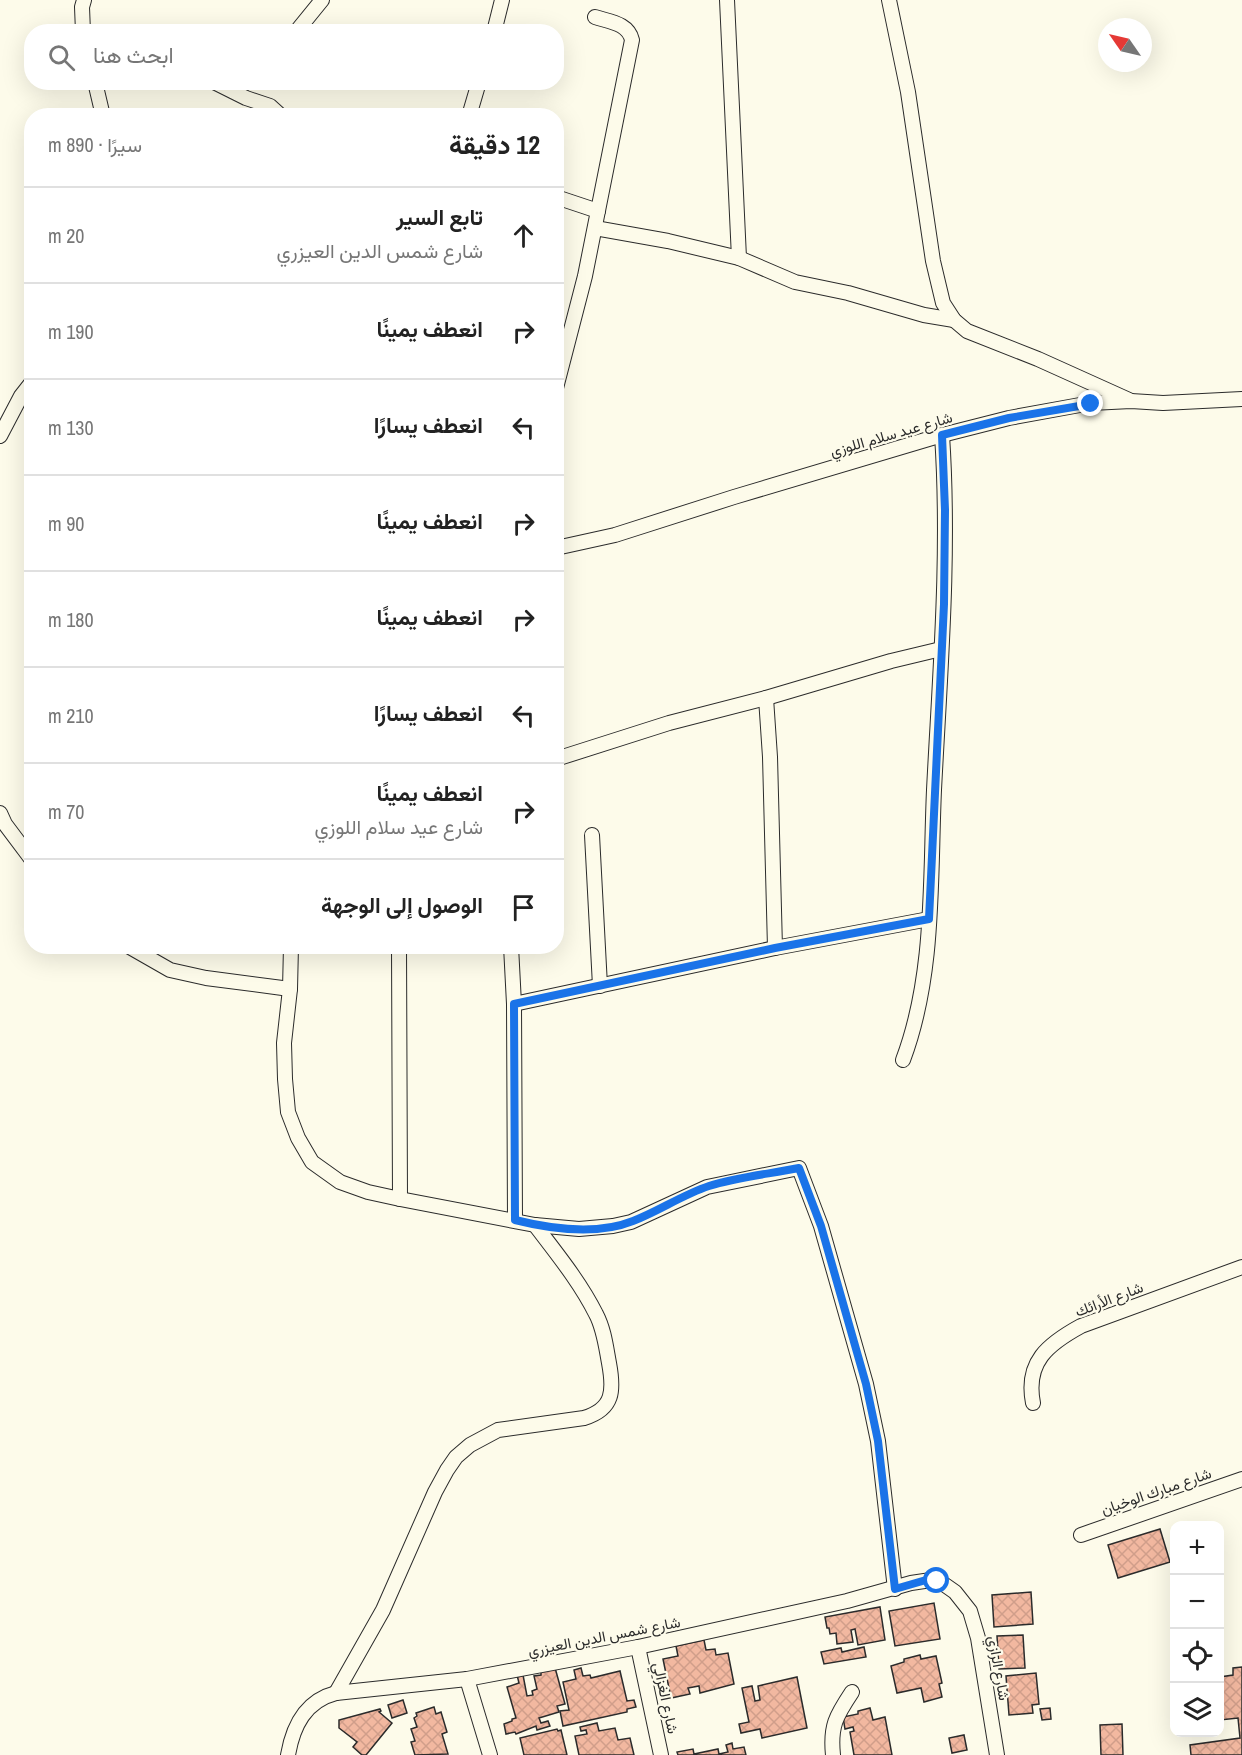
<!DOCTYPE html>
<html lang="ar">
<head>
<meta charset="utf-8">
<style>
	body { margin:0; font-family:"Archivo Narrow",Vazirmatn,sans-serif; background:#f2f2f2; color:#222; direction:rtl }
	.controls { position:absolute; right:18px; bottom:18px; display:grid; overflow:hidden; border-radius:12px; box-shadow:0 6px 24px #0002 }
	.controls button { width:54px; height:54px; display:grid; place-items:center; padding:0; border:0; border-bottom:2px solid #e0e0e0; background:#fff; color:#222; font:30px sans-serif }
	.compass { position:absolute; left:1098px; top:18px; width:54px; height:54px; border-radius:50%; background:#fff; box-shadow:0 6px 24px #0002; rotate:304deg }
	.stop { position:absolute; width:18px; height:18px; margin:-14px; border:4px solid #1a73e8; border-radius:50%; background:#fff }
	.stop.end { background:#1a73e8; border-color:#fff; box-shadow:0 2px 6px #0008 }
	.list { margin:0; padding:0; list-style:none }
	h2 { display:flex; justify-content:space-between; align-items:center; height:78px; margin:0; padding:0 24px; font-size:26px }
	h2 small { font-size:20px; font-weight:400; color:#767676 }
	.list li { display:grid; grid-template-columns:39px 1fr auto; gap:18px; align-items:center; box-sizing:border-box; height:96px; padding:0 24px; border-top:2px solid #e0e0e0 }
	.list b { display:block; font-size:22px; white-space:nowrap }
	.list p { margin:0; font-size:20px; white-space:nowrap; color:#767676 }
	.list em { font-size:20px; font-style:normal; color:#767676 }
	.icon { flex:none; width:33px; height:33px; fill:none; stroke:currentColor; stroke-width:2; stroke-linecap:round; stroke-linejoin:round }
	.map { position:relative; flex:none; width:1242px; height:1755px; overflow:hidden; direction:ltr }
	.search { position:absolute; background:#fff; box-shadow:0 6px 24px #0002; left:24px; top:24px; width:540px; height:66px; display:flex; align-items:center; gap:15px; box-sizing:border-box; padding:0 21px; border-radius:24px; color:#767676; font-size:22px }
	.panel { position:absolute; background:#fff; box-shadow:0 6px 24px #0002; left:24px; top:108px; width:540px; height:846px; border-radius:24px; direction:rtl }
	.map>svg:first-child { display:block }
	.building { fill:url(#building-cross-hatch); stroke:#2b2b2b; stroke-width:1.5; fill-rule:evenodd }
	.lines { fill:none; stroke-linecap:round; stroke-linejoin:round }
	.minor-casing { stroke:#2b2b2b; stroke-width:16 }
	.minor { stroke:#fdfbea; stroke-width:14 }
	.route { stroke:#1a73e8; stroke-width:8 }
	.labels { text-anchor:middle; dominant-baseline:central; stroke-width:4.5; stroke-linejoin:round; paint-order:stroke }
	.street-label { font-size:15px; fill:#2b2b2b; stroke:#fdfbea }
</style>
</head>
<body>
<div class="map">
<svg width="1242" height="1755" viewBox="0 0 1242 1755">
	<defs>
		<pattern id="building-cross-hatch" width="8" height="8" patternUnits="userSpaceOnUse" patternTransform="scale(1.5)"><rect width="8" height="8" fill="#f2b8a0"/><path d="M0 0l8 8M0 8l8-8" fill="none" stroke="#d09e8a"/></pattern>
	</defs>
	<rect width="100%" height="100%" fill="#fdfbea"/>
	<!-- building -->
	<g class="building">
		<path d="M1160,1529L1170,1562L1118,1578L1108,1545Z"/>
		<path d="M1031,1592L1033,1624L994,1627L992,1595Z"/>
		<path d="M934,1603L940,1639L895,1646L889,1611Z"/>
		<path d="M880,1607L885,1640L858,1645L855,1629L851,1630L853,1642L837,1644L836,1633L830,1634L829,1628H827L825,1617Z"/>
		<path d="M1023,1635L1025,1668L999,1669L997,1636Z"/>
		<path d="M704,1640L706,1650L715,1649L716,1655L728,1653L734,1684L700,1693L699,1686L688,1688L690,1694L671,1698L663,1659L678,1656L676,1646Z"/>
		<path d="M864,1647L866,1657L824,1664L821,1652L841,1648L842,1652Z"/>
		<path d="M920,1655L921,1659L936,1656L942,1683L939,1684L942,1697L924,1702L921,1688L897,1693L891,1666L904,1662V1659Z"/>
		<path d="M554,1664L565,1704L557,1706L559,1712L539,1718L541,1723L548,1721L550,1726L537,1730L536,1726L516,1734L515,1732L506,1734L504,1724L512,1721V1719L516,1718L507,1687L519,1683L517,1675ZM541,1671V1675L534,1676L537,1689L532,1691L533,1695L527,1696L523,1675Z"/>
		<path d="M1242,1667V1755H1191L1190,1745L1240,1738L1238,1718L1220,1720V1677L1233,1675V1668Z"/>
		<path d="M581,1668L583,1676L590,1675L591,1678L620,1671L627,1701L634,1700L636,1707L627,1709V1712L563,1726L560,1711L569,1710L563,1682L576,1679L574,1670Z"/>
		<path d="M1036,1673L1039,1704L1032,1705L1033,1713L1009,1715L1006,1676Z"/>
		<path d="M797,1677L807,1728L762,1738L760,1729L741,1733L739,1724L749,1722L742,1688L752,1686L755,1701L760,1700L758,1686Z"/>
		<path d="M403,1700L407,1713L392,1718L388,1705Z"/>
		<path d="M434,1707L436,1714L441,1712L447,1732L442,1734L448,1754L415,1755L411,1742L415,1741L411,1729L417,1727L414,1718L417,1716L416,1713Z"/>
		<path d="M870,1708L873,1720L885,1717L892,1755H854L850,1732L854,1731L853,1727L845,1729L843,1717L858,1714V1711Z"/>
		<path d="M1050,1708L1051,1719L1042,1720L1040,1709Z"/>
		<path d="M380,1709L381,1711L379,1712L392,1723L366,1755H362L353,1747L357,1742L339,1728V1720Z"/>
		<path d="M597,1723L599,1731L615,1728L618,1740L630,1738L634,1755H579L575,1736L587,1734L586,1730L581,1731L580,1727Z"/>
		<path d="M1122,1724L1123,1755H1101L1100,1725Z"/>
		<path d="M557,1729L558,1731L561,1730L567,1755H524L520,1738Z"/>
		<path d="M964,1735L967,1750L952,1753L949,1738Z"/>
		<path d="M732,1743L733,1749L744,1747L746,1755H678L677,1752L693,1749L694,1754L718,1749L719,1754L728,1752L726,1745Z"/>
	</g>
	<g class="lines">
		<defs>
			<g id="minor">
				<path d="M727,0L739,258"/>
				<path d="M889,0L908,92L933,261L943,303L954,320L967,331L1038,359L1129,400"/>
				<path d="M83,32L82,7L84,0"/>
				<path d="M296,32L322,0"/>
				<path d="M494,32L502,0"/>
				<path d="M95,82L103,116"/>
				<path d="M214,82L246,98L270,106L281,116"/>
				<path d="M469,116L479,82"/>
				<path d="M556,197L598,211"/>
				<path d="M595,228L668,241L739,258L795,282L848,293L924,315L954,320"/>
				<path d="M556,388L585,276L632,40C628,23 610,22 595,17"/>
				<path d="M0,436L21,396L32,382"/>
				<path d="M556,548L615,535L734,497L942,435L1009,418L1091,403L1131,401L1163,403L1242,399"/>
				<path d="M766,698L770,757L775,948"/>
				<path d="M556,759L669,723L766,698L891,661L941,649"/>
				<path d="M0,813L5,824L32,860"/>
				<path d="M592,835L600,986"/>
				<path d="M128,946L170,970L206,978L290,989"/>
				<path d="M291,946L290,989L284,1043L285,1079L288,1112L298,1138L312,1162L340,1182L368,1192L400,1199L535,1225L579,1229L613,1226L631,1222L707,1187L799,1168L821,1226L866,1384L878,1441L895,1589"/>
				<path d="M399,946L400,1199"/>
				<path d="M511,946L514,1004L515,1220"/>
				<path d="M514,1004L775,948L929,919"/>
				<path d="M903,1060C935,975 930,880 934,790C940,672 950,554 942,435"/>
				<path d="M1033,1403C1025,1362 1048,1344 1081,1326L1242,1267"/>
				<path d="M1081,1535L1242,1479"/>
				<path d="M638,1647L661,1755"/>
				<path d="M467,1679L490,1755"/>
				<path d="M336,1693L383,1610L435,1492L447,1470L456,1457L470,1445L498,1430L584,1418C614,1409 614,1390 609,1363C606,1347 604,1329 596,1314C580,1282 557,1254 535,1225"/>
				<path d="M288,1755C293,1726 305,1701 336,1693L467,1679L638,1647L847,1601L911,1583L931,1580L945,1585L955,1592L970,1611L978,1638L997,1755"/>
				<path d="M833,1755C830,1726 836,1716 852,1692"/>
			</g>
		</defs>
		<!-- minor casing -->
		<use href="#minor" class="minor-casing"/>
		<!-- minor -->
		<use href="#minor" class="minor"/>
	</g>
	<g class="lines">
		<!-- route -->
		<path class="route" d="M937,1581L926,1580L895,1589L878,1441L866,1384L821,1226L799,1168C769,1174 737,1177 709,1186C682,1195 659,1211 633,1221C598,1235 551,1229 515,1220L514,1004L775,948L929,919L944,604L945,510L942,435L1009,418L1091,404"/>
	</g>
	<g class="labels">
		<!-- street labels -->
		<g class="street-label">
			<text transform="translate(891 434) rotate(-16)">شارع عيد سلام اللوزي</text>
			<text transform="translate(1109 1299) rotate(-21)">شارع الأرائك</text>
			<text transform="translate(1156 1491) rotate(-19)">شارع مبارك الوخيان</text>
			<text transform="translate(604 1636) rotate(-11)">شارع شمس الدين العيزري</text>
			<text transform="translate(999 1668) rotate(80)">شارع الرازي</text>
			<text transform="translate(666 1698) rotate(78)">شارع الغزالي</text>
		</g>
	</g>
</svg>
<div class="controls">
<button>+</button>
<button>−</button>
<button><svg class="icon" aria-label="locate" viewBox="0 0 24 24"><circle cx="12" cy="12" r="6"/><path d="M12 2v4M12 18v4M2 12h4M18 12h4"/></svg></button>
<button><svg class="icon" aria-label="layers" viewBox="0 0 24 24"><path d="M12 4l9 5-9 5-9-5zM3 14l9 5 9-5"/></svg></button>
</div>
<svg class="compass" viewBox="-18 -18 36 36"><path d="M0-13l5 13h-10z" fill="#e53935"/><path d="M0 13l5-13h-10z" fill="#767676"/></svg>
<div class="stop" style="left:937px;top:1581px"></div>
<div class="stop end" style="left:1091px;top:404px"></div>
<div class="search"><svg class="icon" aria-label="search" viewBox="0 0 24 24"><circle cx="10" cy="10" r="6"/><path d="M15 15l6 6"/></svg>ابحث هنا</div>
<section class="panel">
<h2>12 دقيقة<small>سيرًا · 890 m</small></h2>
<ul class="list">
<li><svg class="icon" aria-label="ahead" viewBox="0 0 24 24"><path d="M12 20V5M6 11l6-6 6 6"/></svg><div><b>تابع السير</b><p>شارع شمس الدين العيزري</p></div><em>20 m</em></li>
<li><svg class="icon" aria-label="right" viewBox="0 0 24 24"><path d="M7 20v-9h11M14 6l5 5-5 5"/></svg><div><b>انعطف يمينًا</b></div><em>190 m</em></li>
<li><svg class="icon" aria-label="left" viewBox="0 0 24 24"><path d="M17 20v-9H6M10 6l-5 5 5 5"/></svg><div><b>انعطف يسارًا</b></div><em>130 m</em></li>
<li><svg class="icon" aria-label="right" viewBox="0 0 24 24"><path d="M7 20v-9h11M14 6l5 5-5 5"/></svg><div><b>انعطف يمينًا</b></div><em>90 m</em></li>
<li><svg class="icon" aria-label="right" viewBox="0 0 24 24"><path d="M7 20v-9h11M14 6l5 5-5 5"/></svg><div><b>انعطف يمينًا</b></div><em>180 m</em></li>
<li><svg class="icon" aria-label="left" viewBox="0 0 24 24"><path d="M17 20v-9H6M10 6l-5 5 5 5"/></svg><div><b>انعطف يسارًا</b></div><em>210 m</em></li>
<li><svg class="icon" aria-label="right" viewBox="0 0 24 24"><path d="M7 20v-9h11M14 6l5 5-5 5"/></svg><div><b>انعطف يمينًا</b><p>شارع عيد سلام اللوزي</p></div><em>70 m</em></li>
<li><svg class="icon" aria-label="arrive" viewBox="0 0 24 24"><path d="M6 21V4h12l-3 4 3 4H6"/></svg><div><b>الوصول إلى الوجهة</b></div></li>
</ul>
</section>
</div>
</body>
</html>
